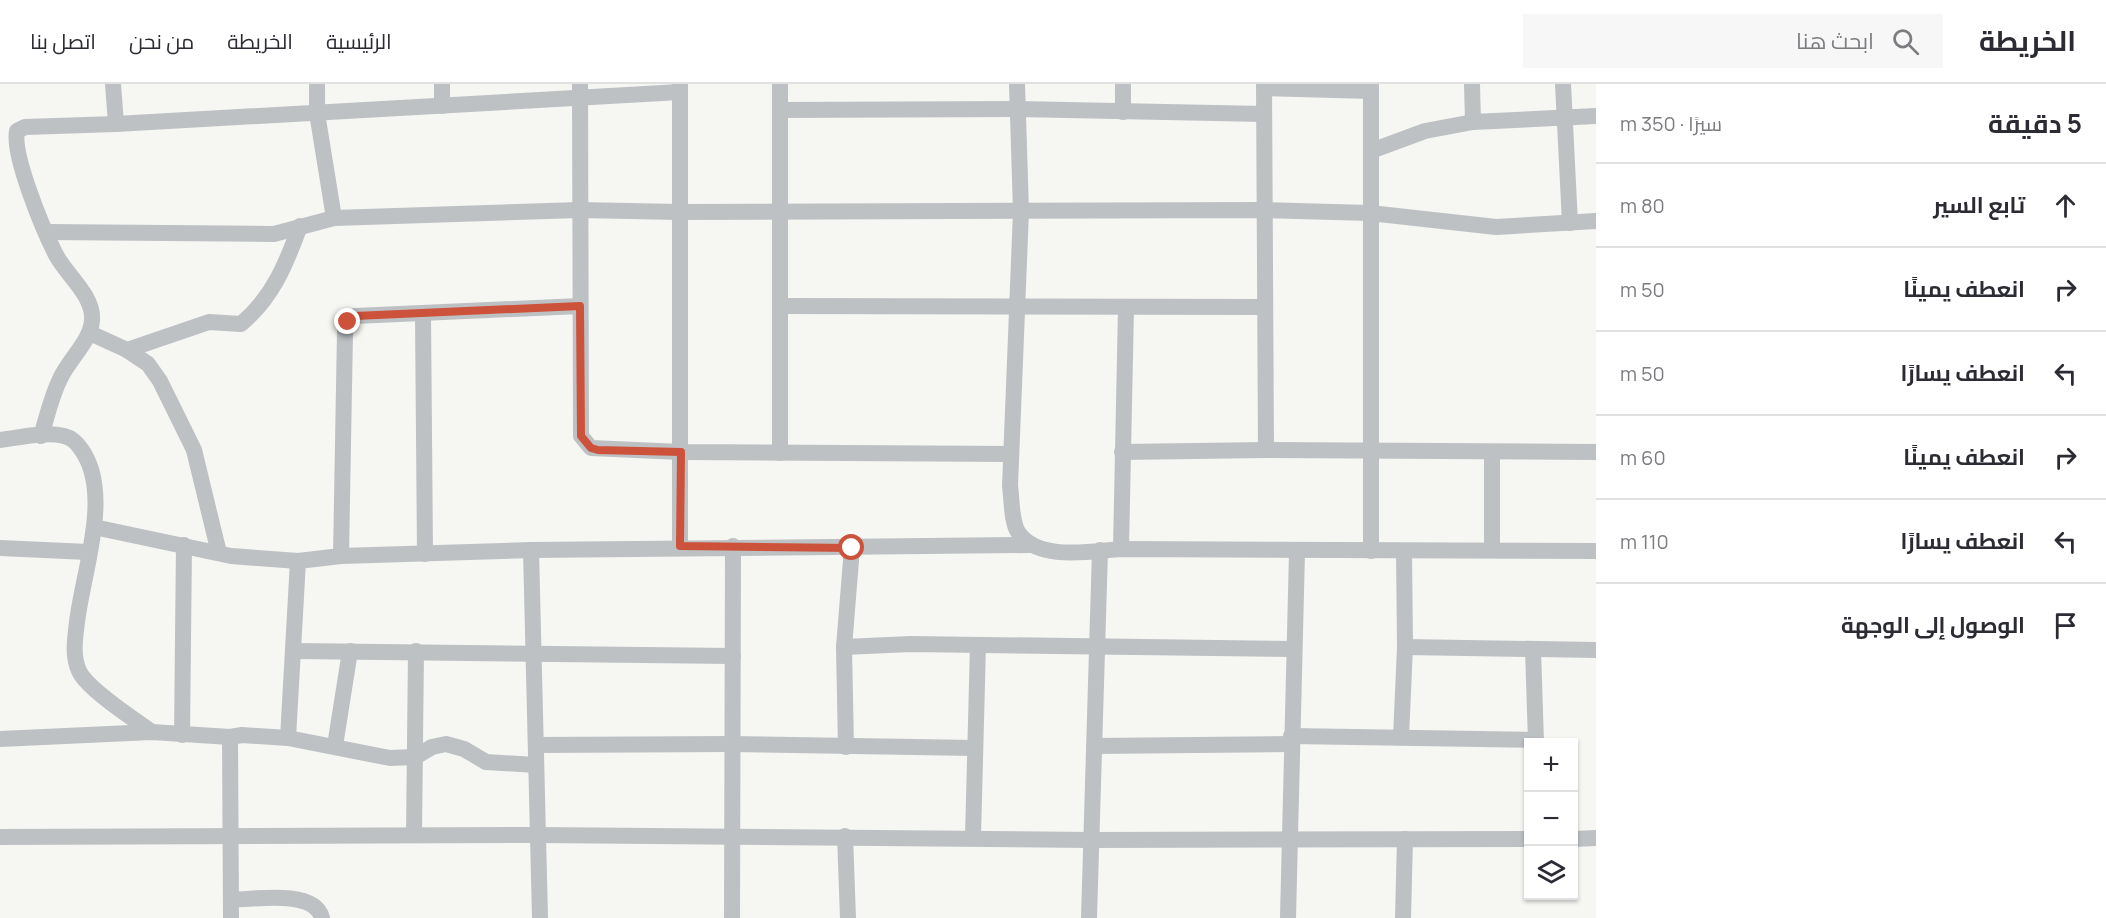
<!DOCTYPE html>
<html lang="ar">
<head>
<meta charset="utf-8">
<style>
	body { margin:0; font-family:Manrope,Cairo,sans-serif; background:#f7f7f7; color:#2b2b33; direction:rtl }
	.controls { position:absolute; right:18px; bottom:18px; display:grid; overflow:hidden; border-radius:0px; box-shadow:0 2px 4px #0004 }
	.controls button { width:54px; height:54px; display:grid; place-items:center; padding:0; border:0; border-bottom:2px solid #e1e1e2; background:#fff; color:#2b2b33; font:30px sans-serif }
	.stop { position:absolute; width:18px; height:18px; margin:-14px; border:4px solid #cd523b; border-radius:50%; background:#fff }
	.stop.end { background:#cd523b; border-color:#fff; box-shadow:0 2px 6px #0008 }
	.list { margin:0; padding:0; list-style:none }
	h2 { display:flex; justify-content:space-between; align-items:center; height:78px; margin:0; padding:0 24px; font-size:26px }
	h2 small { font-size:20px; font-weight:400; color:#7c7c81 }
	.list li { display:grid; grid-template-columns:39px 1fr auto; gap:18px; align-items:center; box-sizing:border-box; height:84px; padding:0 24px; border-top:2px solid #e1e1e2 }
	.list b { display:block; font-size:22px; white-space:nowrap }
	.list em { font-size:20px; font-style:normal; color:#7c7c81 }
	.icon { flex:none; width:33px; height:33px; fill:none; stroke:currentColor; stroke-width:2; stroke-linecap:round; stroke-linejoin:round }
	.map { position:relative; flex:none; width:1596px; height:834px; overflow:hidden; direction:ltr }
	header { display:flex; align-items:center; gap:36px; box-sizing:border-box; height:84px; padding:0 30px; background:#fff; border-bottom:2px solid #e1e1e2 }
	header strong { font-size:28px }
	nav { display:flex; gap:33px; margin-inline-start:auto; font-size:21px }
	.search { width:420px; height:54px; background:#f7f7f7; display:flex; align-items:center; gap:15px; box-sizing:border-box; padding:0 21px; border-radius:0px; color:#7c7c81; font-size:22px }
	main { display:flex }
	aside { flex:1; background:#fff }
	.map>svg:first-child { display:block }
	.lines { fill:none; stroke-linecap:round; stroke-linejoin:round }
	.minor { stroke:#bdc1c4; stroke-width:16 }
	.route { stroke:#cd523b; stroke-width:8 }
</style>
</head>
<body>
<header>
<strong>الخريطة</strong>
<div class="search"><svg class="icon" aria-label="search" viewBox="0 0 24 24"><circle cx="10" cy="10" r="6"/><path d="M15 15l6 6"/></svg>ابحث هنا</div>
<nav><a>الرئيسية</a><a>الخريطة</a><a>من نحن</a><a>اتصل بنا</a></nav>
</header>
<main>
<aside>
<h2>5 دقيقة<small>سيرًا · 350 m</small></h2>
<ul class="list">
<li><svg class="icon" aria-label="ahead" viewBox="0 0 24 24"><path d="M12 20V5M6 11l6-6 6 6"/></svg><div><b>تابع السير</b></div><em>80 m</em></li>
<li><svg class="icon" aria-label="right" viewBox="0 0 24 24"><path d="M7 20v-9h11M14 6l5 5-5 5"/></svg><div><b>انعطف يمينًا</b></div><em>50 m</em></li>
<li><svg class="icon" aria-label="left" viewBox="0 0 24 24"><path d="M17 20v-9H6M10 6l-5 5 5 5"/></svg><div><b>انعطف يسارًا</b></div><em>50 m</em></li>
<li><svg class="icon" aria-label="right" viewBox="0 0 24 24"><path d="M7 20v-9h11M14 6l5 5-5 5"/></svg><div><b>انعطف يمينًا</b></div><em>60 m</em></li>
<li><svg class="icon" aria-label="left" viewBox="0 0 24 24"><path d="M17 20v-9H6M10 6l-5 5 5 5"/></svg><div><b>انعطف يسارًا</b></div><em>110 m</em></li>
<li><svg class="icon" aria-label="arrive" viewBox="0 0 24 24"><path d="M6 21V4h12l-3 4 3 4H6"/></svg><div><b>الوصول إلى الوجهة</b></div></li>
</ul>
</aside>
<div class="map">
<svg width="1596" height="834" viewBox="0 0 1596 834">
	<rect width="100%" height="100%" fill="#f6f6f3"/>
	<g class="lines">
		<!-- minor -->
		<g class="minor">
			<path d="M113,0L116,40"/>
			<path d="M317,0V29L334,134"/>
			<path d="M580,0L581,352L591,364L681,368L1011,370"/>
			<path d="M680,0V462"/>
			<path d="M780,0V369"/>
			<path d="M1017,0L1021,127L1010,402C1012,415 1011,437 1018,448C1038,478 1091,467 1121,465L1596,467"/>
			<path d="M1123,0V28"/>
			<path d="M1264,0L1266,366"/>
			<path d="M1371,0V467"/>
			<path d="M1472,0L1473,38"/>
			<path d="M1563,0L1570,139"/>
			<path d="M1264,4L1371,7"/>
			<path d="M442,22V0"/>
			<path d="M780,26L1017,25L1264,30"/>
			<path d="M1371,67L1425,47L1473,38L1596,32"/>
			<path d="M46,148L274,150L334,134L579,126L679,128L1264,126L1370,129L1496,143L1596,137"/>
			<path d="M782,222L1264,223"/>
			<path d="M423,230L425,470"/>
			<path d="M90,249L127,266L148,280L160,297L194,366L219,469"/>
			<path d="M127,266L209,238L241,240C273,213 286,180 300,142"/>
			<path d="M41,352C47,333 51,313 60,295C69,275 91,257 92,236C94,211 65,190 55,169C43,145 12,71 17,47L25,43L116,40L680,8"/>
			<path d="M0,356C19,354 45,347 64,352C72,354 76,358 81,365C113,409 83,487 77,538C75,555 72,571 79,587C87,605 135,636 152,648"/>
			<path d="M1122,368L1266,366L1596,368"/>
			<path d="M94,443L231,472L298,477L341,472L531,466L1029,461"/>
			<path d="M0,464L88,468"/>
			<path d="M1121,465L1126,224"/>
			<path d="M531,466L540,834"/>
			<path d="M1492,466V368"/>
			<path d="M341,472L345,248L348,238L355,232L580,222"/>
			<path d="M844,563L911,560L1293,565"/>
			<path d="M1405,563L1596,566"/>
			<path d="M1533,566L1536,658"/>
			<path d="M294,567L733,572"/>
			<path d="M182,651L184,461"/>
			<path d="M1291,652L1536,656"/>
			<path d="M230,653L231,834"/>
			<path d="M1401,653L1405,563L1404,467"/>
			<path d="M288,654L298,477"/>
			<path d="M0,655L152,648L230,653L242,651L288,654L390,674L415,673L432,663L446,660L464,665L486,678L536,681"/>
			<path d="M536,661L732,660L975,664"/>
			<path d="M335,662L350,567"/>
			<path d="M1094,662L1291,660"/>
			<path d="M846,663L844,563L852,464"/>
			<path d="M414,751L416,567"/>
			<path d="M845,752L848,834"/>
			<path d="M0,753L538,751L1090,756L1528,755"/>
			<path d="M973,753L978,561"/>
			<path d="M1574,755L1596,754"/>
			<path d="M231,816C254,815 315,805 322,834"/>
			<path d="M732,834L733,462"/>
			<path d="M1089,834L1100,466"/>
			<path d="M1288,834L1297,468"/>
			<path d="M1403,834L1405,755"/>
		</g>
	</g>
	<g class="lines">
		<!-- route -->
		<path class="route" d="M348,238L355,232L580,222L581,352L591,364L598,366L681,368L680,462L852,464"/>
	</g>
</svg>
<div class="controls">
<button>+</button>
<button>−</button>
<button><svg class="icon" aria-label="layers" viewBox="0 0 24 24"><path d="M12 4l9 5-9 5-9-5zM3 14l9 5 9-5"/></svg></button>
</div>
<div class="stop" style="left:852px;top:464px"></div>
<div class="stop end" style="left:348px;top:238px"></div>
</div>
</main>
</body>
</html>
